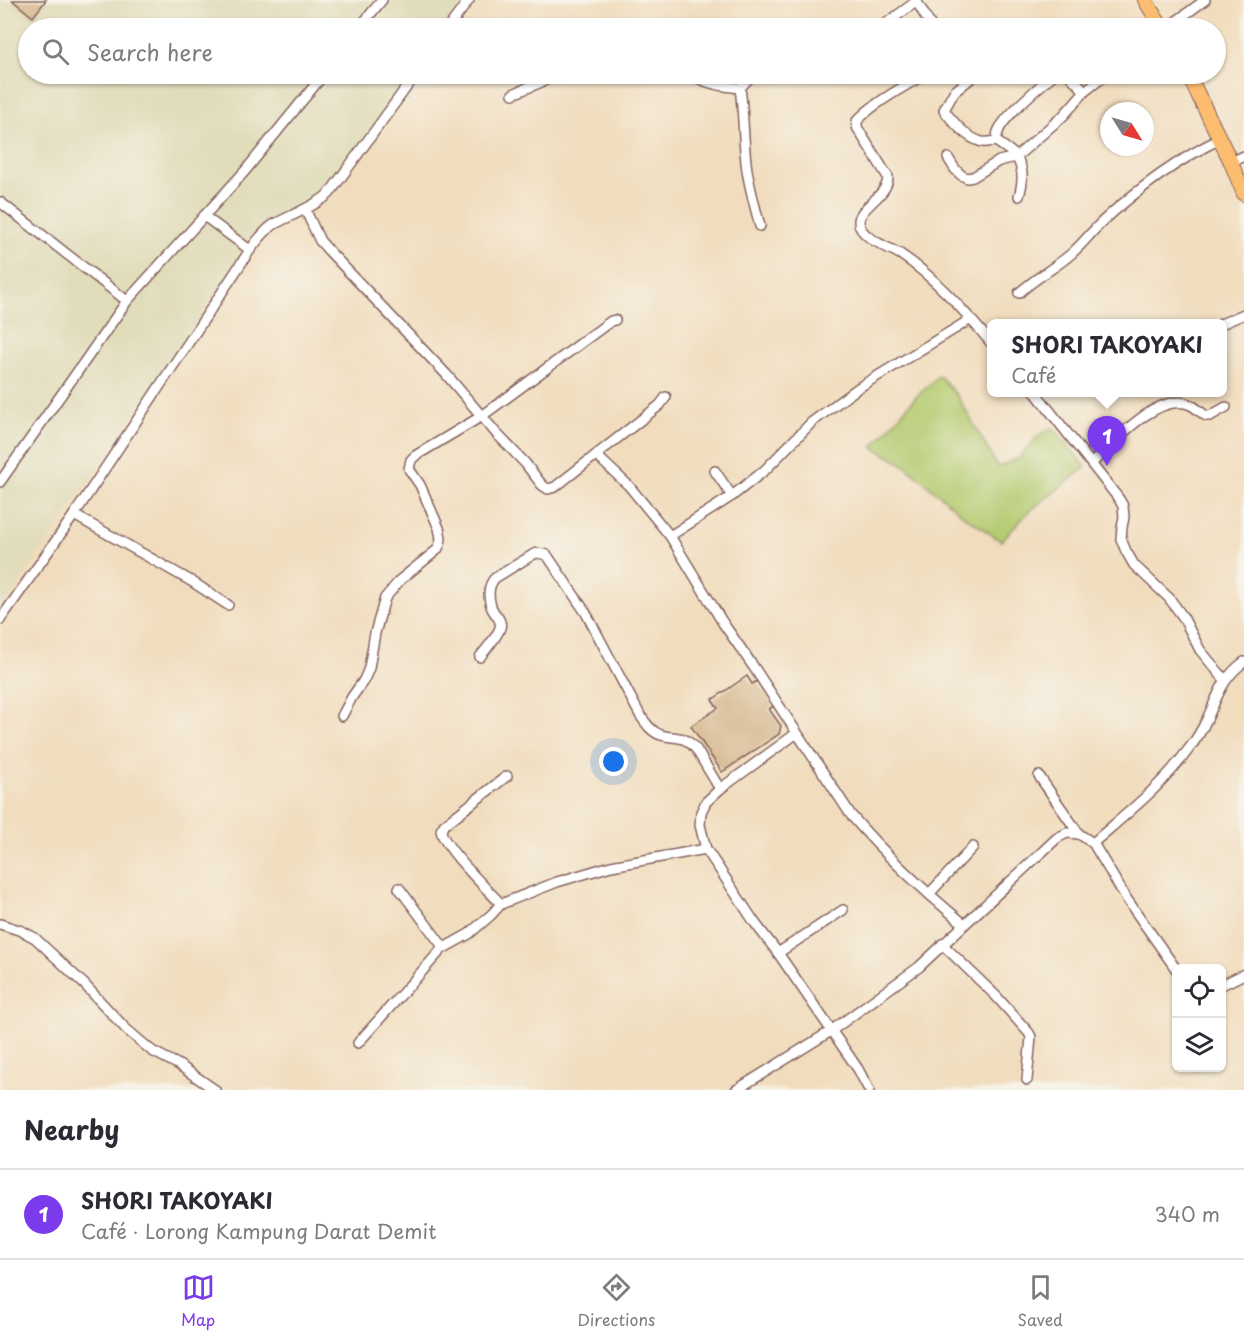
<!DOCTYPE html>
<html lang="en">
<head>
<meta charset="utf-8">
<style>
	body { margin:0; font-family:"Playpen Sans",sans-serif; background:#f7f7f7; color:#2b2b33 }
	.controls { position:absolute; right:18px; bottom:18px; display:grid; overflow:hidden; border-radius:9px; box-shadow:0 2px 4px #0004 }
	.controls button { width:54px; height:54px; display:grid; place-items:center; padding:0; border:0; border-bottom:2px solid #e1e1e2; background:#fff; color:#2b2b33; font:30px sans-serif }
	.compass { position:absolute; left:1100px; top:102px; width:54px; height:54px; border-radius:50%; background:#fff; box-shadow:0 2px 4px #0004; rotate:127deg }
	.you { position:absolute; left:614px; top:762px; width:21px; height:21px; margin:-15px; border:4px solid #fff; border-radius:50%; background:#1a73e8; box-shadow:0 0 0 9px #1a73e833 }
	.badge { display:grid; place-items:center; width:39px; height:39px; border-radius:50%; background:#7c3aed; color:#fff; font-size:20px; font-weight:700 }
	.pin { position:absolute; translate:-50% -50px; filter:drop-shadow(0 2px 3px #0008) }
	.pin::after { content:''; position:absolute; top:32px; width:21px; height:18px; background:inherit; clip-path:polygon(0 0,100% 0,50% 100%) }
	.popup { position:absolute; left:987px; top:319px; width:240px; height:78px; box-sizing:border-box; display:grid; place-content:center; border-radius:9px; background:#fff; filter:drop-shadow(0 2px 4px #0005); font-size:20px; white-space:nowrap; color:#7c7c81 }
	.popup b { font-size:22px; color:#2b2b33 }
	.popup::after { content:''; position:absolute; left:50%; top:100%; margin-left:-12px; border:12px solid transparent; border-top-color:#fff }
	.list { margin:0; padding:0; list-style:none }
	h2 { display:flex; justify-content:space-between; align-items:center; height:78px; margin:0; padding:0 24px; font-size:26px }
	h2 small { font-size:20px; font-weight:400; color:#7c7c81 }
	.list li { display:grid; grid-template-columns:39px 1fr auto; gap:18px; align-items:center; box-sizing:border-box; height:90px; padding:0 24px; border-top:2px solid #e1e1e2 }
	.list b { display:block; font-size:22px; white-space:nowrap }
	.list p { margin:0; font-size:20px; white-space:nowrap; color:#7c7c81 }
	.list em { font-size:20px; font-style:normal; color:#7c7c81 }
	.icon { flex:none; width:33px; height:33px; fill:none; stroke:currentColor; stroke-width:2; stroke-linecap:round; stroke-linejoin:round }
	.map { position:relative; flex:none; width:1244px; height:1090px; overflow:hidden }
	.search { position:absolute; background:#fff; box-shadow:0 2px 4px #0004; left:18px; right:18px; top:18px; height:66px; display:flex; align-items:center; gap:15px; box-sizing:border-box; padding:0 21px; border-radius:33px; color:#7c7c81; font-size:22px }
	.sheet { height:168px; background:#fff }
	nav { display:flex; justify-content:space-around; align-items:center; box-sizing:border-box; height:84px; border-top:2px solid #e1e1e2; background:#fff; font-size:16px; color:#7c7c81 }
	nav a { display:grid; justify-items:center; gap:3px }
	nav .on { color:#7c3aed }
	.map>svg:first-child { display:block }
	.built { fill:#e1dcba }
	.green { fill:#b3ca6e; stroke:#7e744c; stroke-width:1.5 }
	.building { fill:#d6b78e }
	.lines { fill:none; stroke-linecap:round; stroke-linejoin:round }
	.street-casing { stroke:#84625e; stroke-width:12 }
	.primary-casing { stroke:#84625e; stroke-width:16 }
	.street { stroke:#fff; stroke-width:9 }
	.primary { stroke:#fcbd6f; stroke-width:14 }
</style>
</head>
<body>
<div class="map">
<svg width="1244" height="1090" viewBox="0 0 1244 1090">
	<rect width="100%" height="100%" fill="#f7f3e8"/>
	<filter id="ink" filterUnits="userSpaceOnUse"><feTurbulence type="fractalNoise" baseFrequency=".0167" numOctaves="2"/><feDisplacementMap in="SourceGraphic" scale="12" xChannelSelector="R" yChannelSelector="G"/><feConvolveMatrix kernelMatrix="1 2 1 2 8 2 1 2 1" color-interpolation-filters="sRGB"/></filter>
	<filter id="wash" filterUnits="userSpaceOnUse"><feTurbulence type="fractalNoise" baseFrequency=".008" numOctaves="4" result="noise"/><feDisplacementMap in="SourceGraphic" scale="24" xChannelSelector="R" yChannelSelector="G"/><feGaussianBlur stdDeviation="1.35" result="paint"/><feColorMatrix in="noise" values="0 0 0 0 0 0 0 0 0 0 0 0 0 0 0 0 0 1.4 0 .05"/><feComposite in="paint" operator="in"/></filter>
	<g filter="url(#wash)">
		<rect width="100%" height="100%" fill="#f1ddbe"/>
		<!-- built -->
		<path class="built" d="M0,0H466L445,28H28V74H412L329,187L313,200L267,219L257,235H250L236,256L238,264L0,611Z"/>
		<!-- green -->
		<path class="green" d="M939,375L958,397L998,467L1019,458L1039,435L1053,428L1086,467L1030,511L1001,541L964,516L906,466L873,447L913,400Z"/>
		<g id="blocks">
			<!-- building -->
			<g class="building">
				<path d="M12,0H46L33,17Z"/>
				<path d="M747,676L752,684L757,681L774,706L769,709L781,726L779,734L722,772L691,726L718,708L712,700Z"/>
			</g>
		</g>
	</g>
	<g filter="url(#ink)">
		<use href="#blocks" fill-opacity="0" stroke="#84625e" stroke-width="1.5"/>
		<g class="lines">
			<defs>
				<g id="street">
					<path d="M916,0L932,28"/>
					<path d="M359,28L382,0"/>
					<path d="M448,28L469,0"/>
					<path d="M880,28L917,1"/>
					<path d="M1167,28L1205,0"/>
					<path d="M690,74C708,84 720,86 740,88L753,74"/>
					<path d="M796,74H805"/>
					<path d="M925,74C904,87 873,103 857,121V127L861,134L888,177C888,196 859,207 859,221C858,237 888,247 900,254C935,277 965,312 992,344"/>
					<path d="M976,74L954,92L944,110C953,122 966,138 982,142C986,143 992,141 996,141"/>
					<path d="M1068,74L1085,91"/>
					<path d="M740,88C744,115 743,143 747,170C750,189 755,207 760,226"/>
					<path d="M513,94L560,74"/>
					<path d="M948,158L955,169L961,175L967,178L973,177L999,161L1016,157L1064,115L1085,91L1107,74"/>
					<path d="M1231,162L1244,156"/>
					<path d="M1019,196C1023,183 1024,168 1016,157C1012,151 1002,146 996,141C997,138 997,135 998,132C1003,117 1041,85 1054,74"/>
					<path d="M0,202L127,301"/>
					<path d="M305,209L320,241L329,251L446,374L496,433L525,463L542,485L548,489L555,487L660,405L666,397"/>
					<path d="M204,216L250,250"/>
					<path d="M1019,293C1035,278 1055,268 1071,254C1083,244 1092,231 1103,221C1139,188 1177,160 1220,139"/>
					<path d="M1221,324L1244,314"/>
					<path d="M1035,392L1119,499L1123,506L1124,517L1122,527L1121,539L1126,551L1134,565L1169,598L1183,617L1200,650L1225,680"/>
					<path d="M596,455L629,486L670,536L723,623L753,666L851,815C885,855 924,891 964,924"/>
					<path d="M1092,463C1113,443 1159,390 1191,405C1196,408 1202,413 1206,416H1210L1226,407"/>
					<path d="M715,471L732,496"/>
					<path d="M0,482L127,301L245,171L324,74"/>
					<path d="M74,515L191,581L228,605"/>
					<path d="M670,536L732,496L764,471L812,422L858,388L971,319"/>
					<path d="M0,620L74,515L250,250C257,241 264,231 273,225C292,214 313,208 329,194L416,74"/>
					<path d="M480,657C486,649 497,637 500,628C503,619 493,614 491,606C488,597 488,585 495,578L534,554L538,553L547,555L586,613L640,715C645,722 651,732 661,735C677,740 682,733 696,749L720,789"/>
					<path d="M342,716L352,697L364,680L369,668L375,633L385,598L400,580L437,550L440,544L441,538L439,528L420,485L409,469L411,460L415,456L482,416L611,321L615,320"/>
					<path d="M797,733L720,789L706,802L701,812L700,825L706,849L755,923L778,953L858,1069L869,1090"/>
					<path d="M1039,776L1079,834"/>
					<path d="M1093,843C1126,814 1162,786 1188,750C1196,740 1202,730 1207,719C1218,696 1222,678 1244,662"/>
					<path d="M399,888L441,944L442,949"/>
					<path d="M929,894L973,847"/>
					<path d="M501,904C488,890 442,846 441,830L444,825L507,776"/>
					<path d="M0,924L22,931L35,938L84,984L126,1029L152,1051L179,1065L215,1090"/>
					<path d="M942,944L996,996L1029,1033L1031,1037L1027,1080"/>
					<path d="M778,953L843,910"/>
					<path d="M1222,985L1244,974"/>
					<path d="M358,1043L442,949L469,934L491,915L501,904L557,882L611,866L706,849"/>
					<path d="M736,1090L831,1031L919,967L1057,838L1067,833L1079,834L1093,843L1126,898L1176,969"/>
				</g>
				<g id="primary">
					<path d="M1145,0L1162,28"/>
					<path d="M1188,74L1231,162L1244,194"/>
				</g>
			</defs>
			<!-- street casing -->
			<use href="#street" class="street-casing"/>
			<!-- primary casing -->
			<use href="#primary" class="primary-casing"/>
			<!-- street -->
			<use href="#street" class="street"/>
			<!-- primary -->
			<use href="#primary" class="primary"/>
		</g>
	</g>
</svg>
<div class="controls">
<button><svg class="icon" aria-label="locate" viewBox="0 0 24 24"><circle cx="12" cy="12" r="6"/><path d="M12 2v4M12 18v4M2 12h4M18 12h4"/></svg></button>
<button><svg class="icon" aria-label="layers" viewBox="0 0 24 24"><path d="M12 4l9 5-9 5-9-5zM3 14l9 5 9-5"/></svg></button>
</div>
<svg class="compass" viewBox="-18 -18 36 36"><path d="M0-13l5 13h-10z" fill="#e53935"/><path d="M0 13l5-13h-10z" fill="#7c7c81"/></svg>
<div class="you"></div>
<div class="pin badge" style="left:1107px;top:466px">1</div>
<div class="popup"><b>SHORI TAKOYAKI</b>Café</div>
<div class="search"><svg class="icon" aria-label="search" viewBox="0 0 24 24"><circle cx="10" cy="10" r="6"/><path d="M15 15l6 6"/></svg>Search here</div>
</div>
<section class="sheet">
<h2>Nearby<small></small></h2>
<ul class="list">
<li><span class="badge">1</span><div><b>SHORI TAKOYAKI</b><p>Café · Lorong Kampung Darat Demit</p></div><em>340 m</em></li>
</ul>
</section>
<nav>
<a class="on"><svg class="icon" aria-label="map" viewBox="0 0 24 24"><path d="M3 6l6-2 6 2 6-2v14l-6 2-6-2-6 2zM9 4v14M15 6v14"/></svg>Map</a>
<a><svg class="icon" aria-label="directions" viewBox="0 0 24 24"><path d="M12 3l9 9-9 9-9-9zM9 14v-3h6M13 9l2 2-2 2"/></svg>Directions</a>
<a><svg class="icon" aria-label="saved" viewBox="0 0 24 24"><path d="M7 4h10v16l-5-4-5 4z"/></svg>Saved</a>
</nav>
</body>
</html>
